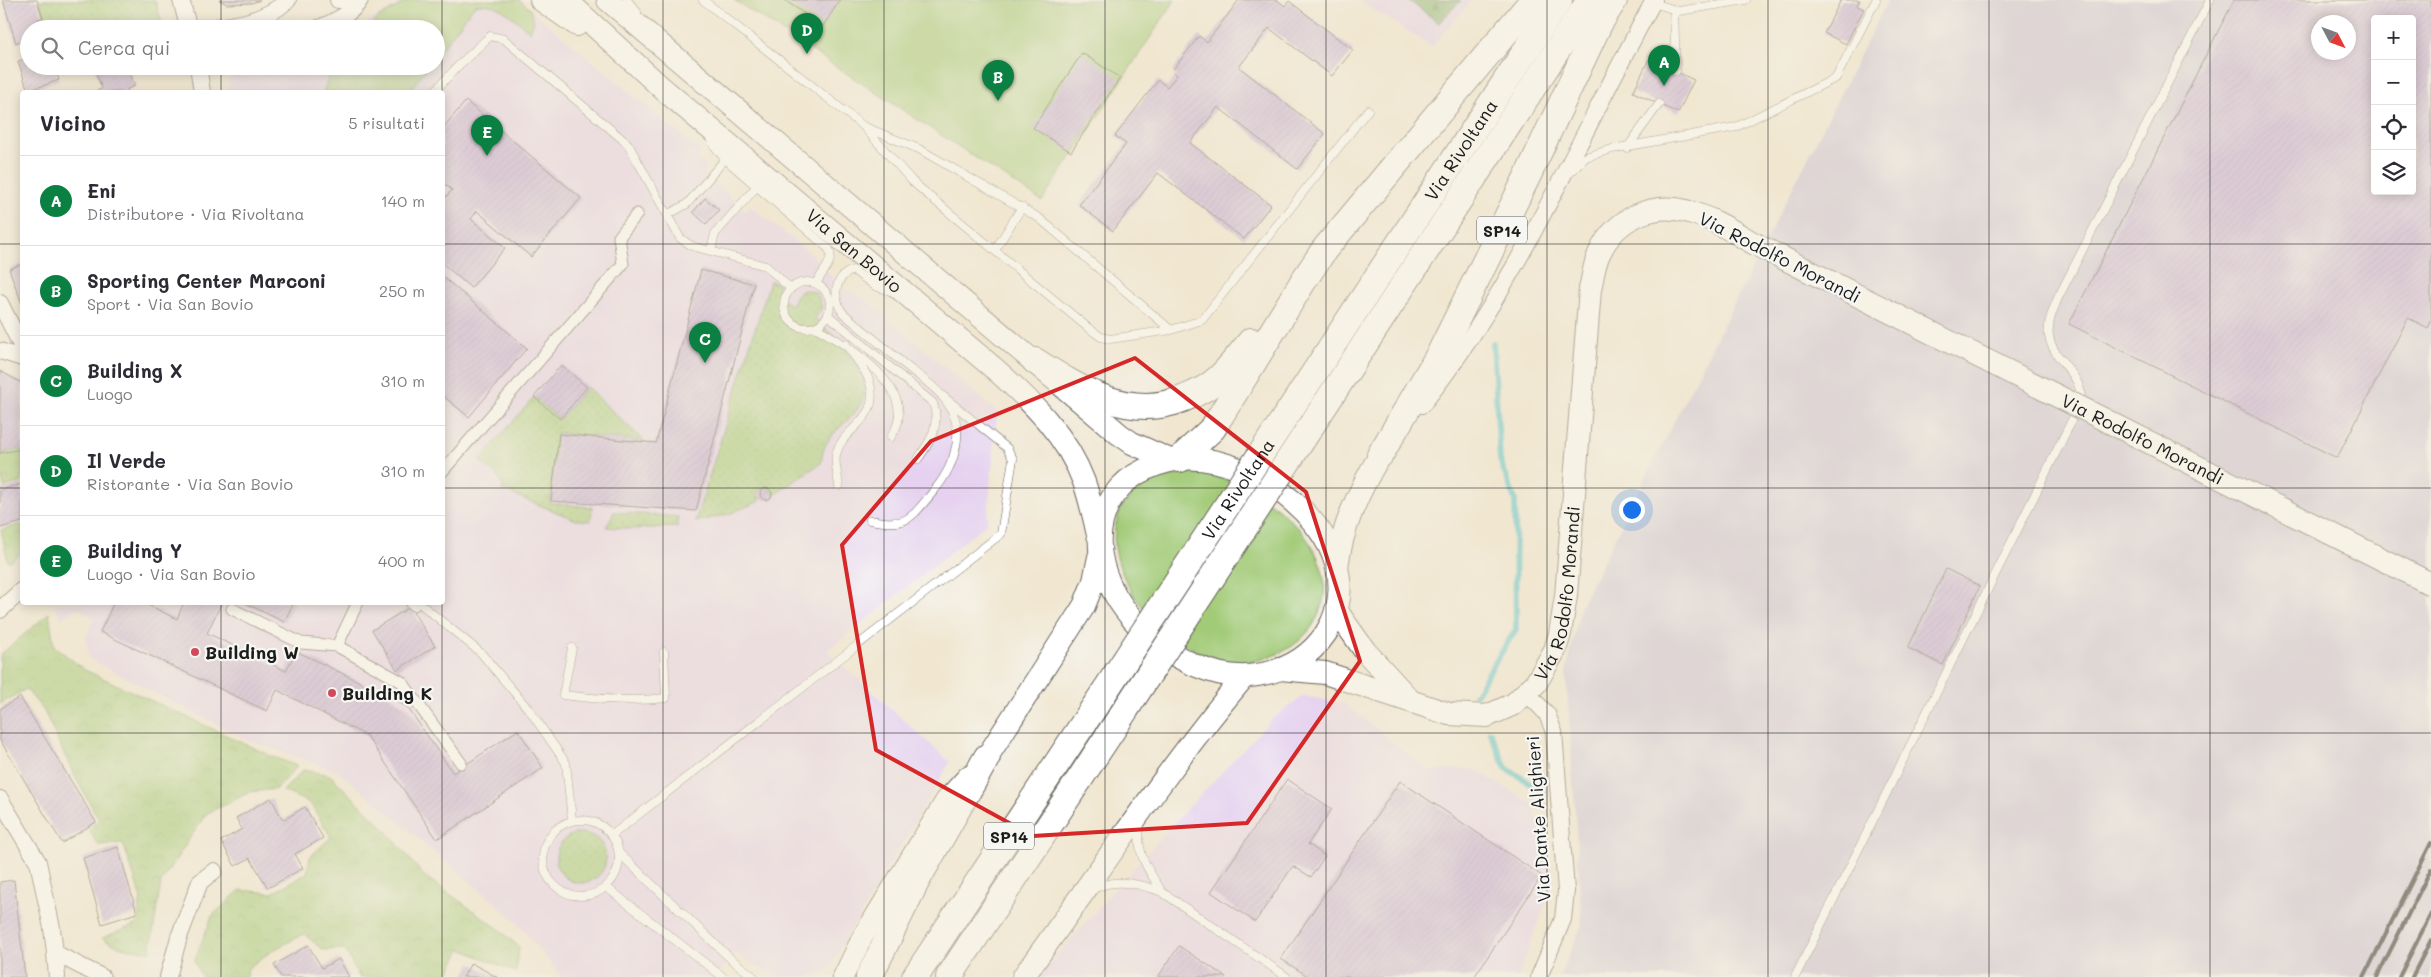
<!DOCTYPE html>
<html lang="it">
<head>
<meta charset="utf-8">
<style>
	body { margin:0; font-family:Mali,sans-serif; background:#f7f7f7; color:#2b2b33 }
	.controls { position:absolute; right:15px; top:15px; display:grid; overflow:hidden; border-radius:5px; box-shadow:0 2px 12px #0003 }
	.controls button { width:45px; height:45px; display:grid; place-items:center; padding:0; border:0; border-bottom:1px solid #e1e1e2; background:#fff; color:#2b2b33; font:25px sans-serif }
	.compass { position:absolute; left:2311px; top:15px; width:45px; height:45px; border-radius:50%; background:#fff; box-shadow:0 2px 12px #0003; rotate:131deg }
	.you { position:absolute; left:1631px; top:509px; width:18px; height:18px; margin:-12px; border:4px solid #fff; border-radius:50%; background:#1a73e8; box-shadow:0 0 0 8px #1a73e833 }
	.badge { display:grid; place-items:center; width:32px; height:32px; border-radius:50%; background:#0b8043; color:#fff; font-size:16px; font-weight:700 }
	.pin { position:absolute; translate:-50% -41px; filter:drop-shadow(0 1px 2px #0008) }
	.pin::after { content:''; position:absolute; top:26px; width:18px; height:15px; background:inherit; clip-path:polygon(0 0,100% 0,50% 100%) }
	.list { margin:0; padding:0; list-style:none }
	h2 { display:flex; justify-content:space-between; align-items:center; height:65px; margin:0; padding:0 20px; font-size:21px }
	h2 small { font-size:16px; font-weight:400; color:#7c7c81 }
	.list li { display:grid; grid-template-columns:32px 1fr auto; gap:15px; align-items:center; box-sizing:border-box; height:90px; padding:0 20px; border-top:1px solid #e1e1e2 }
	.list b { display:block; font-size:19px; white-space:nowrap }
	.list p { margin:0; font-size:16px; white-space:nowrap; color:#7c7c81 }
	.list em { font-size:16px; font-style:normal; color:#7c7c81 }
	.icon { flex:none; width:28px; height:28px; fill:none; stroke:currentColor; stroke-width:2; stroke-linecap:round; stroke-linejoin:round }
	.map { position:relative; flex:none; width:2431px; height:977px; overflow:hidden }
	.search { position:absolute; background:#fff; box-shadow:0 2px 12px #0003; left:20px; top:20px; width:425px; height:55px; display:flex; align-items:center; gap:12px; box-sizing:border-box; padding:0 18px; border-radius:28px; color:#7c7c81; font-size:19px }
	.panel { position:absolute; background:#fff; box-shadow:0 2px 12px #0003; left:20px; top:90px; width:425px; height:515px; border-radius:5px }
	.map>svg:first-child { display:block }
	.built { fill:#e6d2f0 }
	.railway { fill:#c8bfd8; fill-rule:evenodd }
	.grass { fill:#a2cb77; stroke:#5f744a }
	.forest { fill:url(#forest-firs); stroke:#4e6642 }
	.park { fill:url(#park-crowns); stroke:#5f744a }
	.garden { fill:url(#garden-dots); stroke:#5f744a }
	.lines { fill:none; stroke-linecap:round; stroke-linejoin:round }
	.stream { stroke:#56c3cc; stroke-width:6 }
	.building { fill:url(#building-hatch); fill-rule:evenodd }
	.service-casing { stroke:#67635b; stroke-width:9 }
	.pedestrian-casing { stroke:#67635b; stroke-width:13 }
	.minor-casing { stroke:#67635b; stroke-width:18 }
	.tertiary-casing { stroke:#67635b; stroke-width:22 }
	.secondary-casing { stroke:#67635b; stroke-width:24 }
	.trunk-casing { stroke:#67635b; stroke-width:28 }
	.service { stroke:#fff; stroke-width:8 }
	.pedestrian { stroke:#fff; stroke-width:11 }
	.minor { stroke:#fff; stroke-width:16 }
	.tertiary { stroke:#fff; stroke-width:20 }
	.secondary { stroke:#fff; stroke-width:22 }
	.trunk { stroke:#fff; stroke-width:26 }
	.rail { stroke:#1c1c1c; stroke-width:4 }
	.secondary-bridge-casing { stroke:#67635b; stroke-width:24; stroke-linecap:butt }
	.trunk-bridge-casing { stroke:#67635b; stroke-width:28; stroke-linecap:butt }
	.secondary-bridge { stroke:#fff; stroke-width:22 }
	.trunk-bridge { stroke:#fff; stroke-width:26 }
	.marked { fill:none; stroke:#d62828; stroke-width:4; stroke-linejoin:round }
	.grid { fill:none; stroke:#1c1c1c; stroke-width:1; stroke-opacity:0.55 }
	.poi-dot { fill:#d1495b; stroke:#f6f6f2; stroke-width:2 }
	.labels { text-anchor:middle; dominant-baseline:central; stroke-width:4.5; stroke-linejoin:round; paint-order:stroke }
	.shield { fill:#f6f6f2; stroke:#5d5d5c; stroke-width:1 }
	.shield-label { font-size:16px; font-weight:bold; fill:#1c1c1c }
	.street-label { font-size:18px; fill:#1c1c1c; stroke:#f6f6f2 }
	.poi-label { font-size:18px; font-weight:bold; fill:#1c1c1c; stroke:#f6f6f2; text-anchor:start }
</style>
</head>
<body>
<div class="map">
<svg width="2431" height="977" viewBox="0 0 2431 977">
	<defs>
		<pattern id="forest-firs" width="22" height="20" patternUnits="userSpaceOnUse" patternTransform="scale(1.25)"><rect width="22" height="20" fill="#81af68"/><path d="M5 1l3.5 6h-7zM16 11l3.5 6h-7z" fill="#698e55"/></pattern>
		<pattern id="park-crowns" width="20" height="18" patternUnits="userSpaceOnUse" patternTransform="scale(1.25)"><rect width="20" height="18" fill="#a2cb77"/><path d="M2 6a3 3 0 1 1 6 0M12 15a3 3 0 1 1 6 0" fill="none" stroke="#8bae66"/></pattern>
		<pattern id="garden-dots" width="8" height="8" patternUnits="userSpaceOnUse" patternTransform="scale(1.25)"><rect width="8" height="8" fill="#a2cb77"/><path d="M2 2h.1M6 6h.1" fill="none" stroke="#8bae66" stroke-width="1.8" stroke-linecap="round"/></pattern>
		<pattern id="building-hatch" width="6" height="6" patternUnits="userSpaceOnUse" patternTransform="scale(1.25)"><rect width="6" height="6" fill="#c4aada"/><path d="M-1 1l2-2M0 6l6-6M5 7l2-2" fill="none" stroke="#a892ba"/></pattern>
	</defs>
	<rect width="100%" height="100%" fill="#f6f6f2"/>
	<filter id="ink" filterUnits="userSpaceOnUse"><feTurbulence type="fractalNoise" baseFrequency=".02" numOctaves="2"/><feDisplacementMap in="SourceGraphic" scale="10" xChannelSelector="R" yChannelSelector="G"/><feConvolveMatrix kernelMatrix="1 2 1 2 8 2 1 2 1" color-interpolation-filters="sRGB"/></filter>
	<filter id="wash" filterUnits="userSpaceOnUse"><feTurbulence type="fractalNoise" baseFrequency=".0096" numOctaves="4" result="noise"/><feDisplacementMap in="SourceGraphic" scale="20" xChannelSelector="R" yChannelSelector="G"/><feGaussianBlur stdDeviation="1.12" result="paint"/><feColorMatrix in="noise" values="0 0 0 0 0 0 0 0 0 0 0 0 0 0 0 0 0 1.4 0 .05"/><feComposite in="paint" operator="in"/></filter>
	<g filter="url(#wash)">
		<rect width="100%" height="100%" fill="#f1e7d1"/>
		<!-- built -->
		<g class="built">
			<path d="M405,0H519L701,152L697,157L707,166L703,173L745,211L750,206L810,253L845,290L864,298L997,412L987,523L827,651L950,762L827,971L808,977H779L755,966L736,953L715,977H562L511,916L338,771L245,739L88,658L86,636L94,618L76,608L62,619L53,603L442,602V92H229L228,87L231,74L265,66H436V29H356Z"/>
			<path d="M1359,0H1472L1432,47Z"/>
			<path d="M1303,696L1343,703L1429,770L1474,769L1532,803L1554,881L1518,977H1038L1162,836L1272,719Z"/>
		</g>
		<!-- railway -->
		<path class="railway" d="M1888,0H2431V977H1559L1582,925L1566,672L1581,605ZM2375,19H2412V191H2375ZM2318,22H2348V52H2318Z"/>
		<!-- grass -->
		<g class="grass">
			<path d="M409,0H519L530,9L534,21L530,32C514,18 497,0 475,5L436,56V29H368L379,17Z"/>
			<path d="M734,0H1175L1042,201Z"/>
			<path d="M336,66H428L409,92H323L330,73Z"/>
			<path d="M1190,473C1255,474 1359,553 1313,625C1299,646 1277,657 1253,661C1148,674 1036,490 1190,473Z"/>
		</g>
		<!-- forest -->
		<path class="forest" d="M1408,0H1461L1439,23Z"/>
		<!-- park -->
		<g class="park">
			<path d="M22,449V482L4,487L0,472V453Z"/>
			<path d="M22,524V553L8,562L1,530Z"/>
			<path d="M49,613L54,646L85,670L269,755L297,766L276,789L250,792L206,814L161,882L150,952L119,947L102,938L137,924L141,897L123,843L98,845L89,830L99,820L73,773L44,711L26,689L0,704V655Z"/>
			<path d="M303,770L330,775L386,830L423,875L499,929L519,947L516,972L461,949L447,977H359L345,949L323,950L304,934L273,950L248,968L247,977H202L194,961L212,916L240,890L272,893L307,873L310,857L331,837L310,803L283,791Z"/>
		</g>
		<!-- garden -->
		<g class="garden">
			<path d="M39,0H155L164,29H49Z"/>
			<path d="M770,281L778,283C777,293 782,301 792,305C795,291 806,285 818,295L822,308L815,318C837,340 882,376 857,410C848,422 833,431 826,444C823,449 822,457 821,463L774,495L771,490L764,487L758,492L760,501L729,514L695,522Z"/>
			<path d="M587,387L644,441L557,433L550,503L592,507L591,521L576,520L502,490L503,485L496,474L479,461L534,397L560,419Z"/>
			<path d="M614,512L678,517L677,527L631,529L606,527Z"/>
			<circle cx="581" cy="858" r="25"/>
		</g>
		<g class="lines">
			<!-- stream -->
			<g class="stream">
				<path d="M1475,695L1516,629L1515,500L1500,460L1493,343"/>
				<path d="M1490,732L1506,768L1543,791"/>
			</g>
		</g>
		<g id="blocks">
			<!-- building -->
			<g class="building">
				<path d="M3,0H37L43,18L38,19L41,29H29V38L16,43Z"/>
				<path d="M219,0H260L252,3L227,4Z"/>
				<path d="M784,0H840L823,26Z"/>
				<path d="M1239,0H1277L1285,6L1289,1L1353,50L1332,76L1269,28L1239,67L1325,134L1297,169L1218,107L1190,143L1271,205L1244,239L1158,173L1113,231L1079,205L1126,144L1115,136L1158,80L1167,87L1177,75L1172,71L1199,36L1207,42Z"/>
				<path d="M1841,0H1860L1857,6L1864,9L1846,44L1824,33Z"/>
				<path d="M2234,0H2431V322L2428,328L2408,318L2337,458L2069,324ZM2375,19H2412V191H2375ZM2318,22H2348V52H2318Z"/>
				<path d="M1082,53L1120,78L1071,152L1033,128Z"/>
				<path d="M29,58V66H54L59,80L28,91L18,61Z"/>
				<path d="M1649,59L1694,80L1678,113L1633,92Z"/>
				<path d="M106,66H127L135,86L127,89L128,92H93L102,89L95,70Z"/>
				<path d="M466,101L581,198L531,257L477,211L471,219L505,248L471,288L442,263V195L446,197L452,190L442,182V129Z"/>
				<path d="M705,198L719,210L706,224L693,212Z"/>
				<path d="M22,264V304L9,269Z"/>
				<path d="M701,270L754,284L696,511L551,501L559,434L656,443Z"/>
				<path d="M442,276L527,348L469,417L442,395Z"/>
				<path d="M561,365L587,387L560,419L534,397Z"/>
				<path d="M0,371L22,383V449L0,453Z"/>
				<path d="M22,484V522L0,528V490Z"/>
				<circle cx="766" cy="494" r="6"/>
				<path d="M1946,569L1980,586L1943,665L1908,648Z"/>
				<path d="M114,602H142L177,619L184,602H222L207,633L286,671L296,651L387,695L408,708L453,773L518,730L543,768L437,839L367,736L277,690L267,711L100,632Z"/>
				<path d="M243,602H294L284,622Z"/>
				<path d="M410,607L435,646L397,670L372,630Z"/>
				<path d="M20,697L96,822L62,843L0,740V709Z"/>
				<path d="M1287,779L1332,809L1308,844L1325,856L1311,877L1293,866L1255,922L1211,892Z"/>
				<path d="M1400,781L1542,876L1474,977H1309L1281,959Z"/>
				<path d="M271,798L283,820L305,807L323,838L295,854L303,868L268,888L250,858L235,866L221,841L242,829L236,818Z"/>
				<path d="M118,847L137,913L102,924L83,858Z"/>
				<path d="M14,880L25,977H0V882Z"/>
				<path d="M308,945L322,968L339,959L349,977H281L274,965Z"/>
				<path d="M1179,946L1226,977H1158Z"/>
				<path d="M471,963L497,977H463Z"/>
			</g>
		</g>
	</g>
	<g filter="url(#ink)">
		<use href="#blocks" fill-opacity="0" stroke="#67635b" stroke-width="1"/>
		<g class="lines">
			<defs>
				<g id="service">
					<path d="M627,0L637,12"/>
					<path d="M703,0L863,126L912,181L928,195L1087,327L1101,337L1110,339L1171,330L1202,320L1368,110"/>
					<path d="M1653,3L1679,11L1746,0"/>
					<path d="M1674,10L1676,71"/>
					<path d="M434,92L457,67L490,36L504,39L628,144L680,238L692,246L766,266L790,288"/>
					<path d="M865,127L919,149L1039,218L1171,330"/>
					<path d="M712,143L725,159L829,249C835,260 822,273 816,283"/>
					<path d="M1627,148L1659,104"/>
					<path d="M1571,172L1586,157L1612,149L1736,127L1836,78L1876,0"/>
					<path d="M667,215L687,204L725,159"/>
					<path d="M711,250L715,234L757,186"/>
					<path d="M995,250L1022,207"/>
					<circle cx="807" cy="305" r="23"/>
					<path d="M828,315L933,403C941,425 930,442 918,459"/>
					<path d="M815,327C849,346 923,391 891,437"/>
					<path d="M839,486C838,476 834,463 836,455C841,427 883,421 869,380C864,367 853,356 846,344"/>
					<path d="M870,520C908,527 909,520 933,492C956,465 969,426 942,396C932,384 916,374 904,364C884,347 863,330 843,313C832,298 834,277 853,270L875,286L890,291"/>
					<path d="M418,602L481,653L530,711L566,763L572,820"/>
					<path d="M572,648L563,695C598,699 631,702 666,698L664,652"/>
					<circle cx="581" cy="858" r="38"/>
					<path d="M1140,823C1136,855 1146,866 1162,892"/>
					<path d="M612,835L1001,534L1013,459L1007,448L943,396"/>
					<path d="M619,853L731,959L754,977"/>
					<path d="M606,887L723,977"/>
					<path d="M1095,888C1117,878 1141,884 1162,892L1287,977"/>
					<path d="M1795,977L2080,404C2087,376 2053,362 2049,336C2047,323 2053,310 2058,298L2210,0"/>
				</g>
				<g id="pedestrian">
					<path d="M442,472L623,264L619,237L637,214"/>
					<path d="M358,602L337,646L402,682L461,763"/>
					<path d="M411,602L414,605"/>
					<path d="M232,609L301,643L337,646"/>
				</g>
				<g id="minor">
					<path d="M181,0L189,29"/>
					<path d="M338,0H349"/>
					<path d="M194,29C228,26 262,24 288,0"/>
					<path d="M317,29C333,22 351,15 360,0"/>
					<path d="M198,66L202,92"/>
					<path d="M0,303L22,347"/>
					<path d="M0,351L22,358"/>
					<path d="M1422,405C1518,285 1580,135 1654,0"/>
					<path d="M0,610L22,590"/>
					<path d="M1527,693L1547,714L1554,732L1566,891L1563,919L1539,977"/>
					<path d="M0,799L38,862L52,928L55,953L102,977"/>
					<path d="M55,953L57,977"/>
					<path d="M168,977L179,937L200,882L214,871"/>
				</g>
				<path id="tertiary" d="M843,977L862,938L946,800L968,776"/>
				<g id="secondary">
					<path d="M541,0L577,25"/>
					<path id="s1" d="M566,0L662,88L996,370C1032,402 1067,436 1084,482C1090,499 1094,517 1098,535"/>
					<path d="M608,0L1119,434L1132,443L1170,460"/>
					<path d="M1180,459C1260,452 1380,547 1326,633C1310,657 1285,671 1257,675C1177,688 1067,584 1109,503C1123,476 1151,464 1180,459Z"/>
					<path d="M1337,567C1342,526 1359,491 1380,455"/>
					<path d="M1336,610L1365,651L1408,698"/>
					<path id="s2" d="M1280,669L1325,673L1449,714L1487,716L1514,704L1536,683L1555,650L1560,634L1566,596L1590,289C1593,277 1594,263 1600,252C1616,218 1654,201 1689,212C1712,218 1734,232 1755,244"/>
					<path d="M987,757L1084,606L1094,581L1099,557"/>
					<path d="M1023,977C1096,877 1164,772 1244,677"/>
				</g>
				<g id="trunk">
					<path d="M1035,361C1080,390 1131,421 1185,398C1198,393 1211,386 1221,376C1232,365 1241,353 1251,341"/>
					<path id="s3" d="M1280,425L1559,0"/>
					<path d="M1302,440L1590,0"/>
					<path d="M1380,455L1440,353L1529,173L1599,24L1614,0"/>
					<path d="M1180,459L1213,428L1304,280L1324,250L1533,0"/>
					<path d="M869,977L917,880L987,757"/>
					<path d="M915,977L1103,694"/>
					<path d="M949,977L1126,709"/>
				</g>
			</defs>
			<!-- service casing -->
			<use href="#service" class="service-casing"/>
			<!-- pedestrian casing -->
			<use href="#pedestrian" class="pedestrian-casing"/>
			<!-- minor casing -->
			<use href="#minor" class="minor-casing"/>
			<!-- tertiary casing -->
			<use href="#tertiary" class="tertiary-casing"/>
			<!-- secondary casing -->
			<use href="#secondary" class="secondary-casing"/>
			<!-- trunk casing -->
			<use href="#trunk" class="trunk-casing"/>
			<!-- service -->
			<use href="#service" class="service"/>
			<!-- pedestrian -->
			<use href="#pedestrian" class="pedestrian"/>
			<!-- minor -->
			<use href="#minor" class="minor"/>
			<!-- tertiary -->
			<use href="#tertiary" class="tertiary"/>
			<!-- secondary -->
			<use href="#secondary" class="secondary"/>
			<!-- trunk -->
			<use href="#trunk" class="trunk"/>
			<!-- rail -->
			<g class="rail">
				<path d="M2364,977L2431,843"/>
				<path d="M2377,977L2431,869"/>
				<path d="M2399,977L2431,914"/>
				<path d="M2412,977L2431,940"/>
			</g>
			<defs>
				<g id="secondary-bridge">
					<path id="s4" d="M1755,244L2431,584"/>
				</g>
				<g id="trunk-bridge">
					<path id="s5" d="M1103,694L1280,425"/>
					<path d="M1126,709L1302,440"/>
				</g>
			</defs>
			<!-- secondary-bridge casing -->
			<use href="#secondary-bridge" class="secondary-bridge-casing"/>
			<!-- trunk-bridge casing -->
			<use href="#trunk-bridge" class="trunk-bridge-casing"/>
			<!-- secondary-bridge -->
			<use href="#secondary-bridge" class="secondary-bridge"/>
			<!-- trunk-bridge -->
			<use href="#trunk-bridge" class="trunk-bridge"/>
		</g>
	</g>
	<!-- marked area -->
	<path d="M0 0H2431V977H0ZM1135,358L1306,492L1360,661L1247,823L1033,836L876,750L842,545L931,441Z" fill="#f1e7d1" fill-opacity=".55" fill-rule="evenodd"/>
	<path class="marked" d="M1135,358L1306,492L1360,661L1247,823L1033,836L876,750L842,545L931,441Z"/>
	<!-- grid -->
	<path class="grid" d="M221,0V29M442,0V92M663,0V977M884,0V977M1105,0V977M1326,0V977M1547,0V977M1768,0V977M1989,0V977M2210,0V977M221,66V92M0,244H22M442,244H2431M0,488H22M442,488H2431M221,602V977M442,602V977M0,733H2431"/>
	<!-- markers -->
	<g class="poi-dot">
		<circle cx="195" cy="652" r="5"/>
		<circle cx="332" cy="693" r="5"/>
	</g>
	<g class="labels">
		<!-- shield labels -->
		<g class="shield">
			<rect x="1477" y="216.5" width="50" height="27" rx="4"/>
			<rect x="984" y="822.5" width="50" height="27" rx="4"/>
		</g>
		<g class="shield-label">
			<text x="1502" y="230">SP14</text>
			<text x="1009" y="836">SP14</text>
		</g>
		<!-- street labels -->
		<g class="street-label">
			<text stroke="none"><textPath href="#s3" startOffset="329">Via Rivoltana</textPath></text>
			<text stroke="none"><textPath href="#s1" startOffset="382">Via San Bovio</textPath></text>
			<text transform="translate(1780 257) rotate(27)">Via Rodolfo Morandi</text>
			<text stroke="none"><textPath href="#s4" startOffset="434">Via Rodolfo Morandi</textPath></text>
			<text stroke="none"><textPath href="#s5" startOffset="245">Via Rivoltana</textPath></text>
			<text stroke="none"><textPath href="#s2" startOffset="368">Via Rodolfo Morandi</textPath></text>
			<text transform="translate(1538 819) rotate(-94)">Via Dante Alighieri</text>
		</g>
		<!-- poi labels -->
		<g class="poi-label">
			<text x="205" y="652">Building W</text>
			<text x="342" y="693">Building K</text>
		</g>
	</g>
</svg>
<div class="controls">
<button>+</button>
<button>−</button>
<button><svg class="icon" aria-label="locate" viewBox="0 0 24 24"><circle cx="12" cy="12" r="6"/><path d="M12 2v4M12 18v4M2 12h4M18 12h4"/></svg></button>
<button><svg class="icon" aria-label="layers" viewBox="0 0 24 24"><path d="M12 4l9 5-9 5-9-5zM3 14l9 5 9-5"/></svg></button>
</div>
<svg class="compass" viewBox="-18 -18 36 36"><path d="M0-13l5 13h-10z" fill="#e53935"/><path d="M0 13l5-13h-10z" fill="#7c7c81"/></svg>
<div class="you"></div>
<div class="pin badge" style="left:1664px;top:86px">A</div>
<div class="pin badge" style="left:998px;top:101px">B</div>
<div class="pin badge" style="left:705px;top:363px">C</div>
<div class="pin badge" style="left:807px;top:54px">D</div>
<div class="pin badge" style="left:487px;top:156px">E</div>
<div class="search"><svg class="icon" aria-label="search" viewBox="0 0 24 24"><circle cx="10" cy="10" r="6"/><path d="M15 15l6 6"/></svg>Cerca qui</div>
<section class="panel">
<h2>Vicino<small>5 risultati</small></h2>
<ul class="list">
<li><span class="badge">A</span><div><b>Eni</b><p>Distributore · Via Rivoltana</p></div><em>140 m</em></li>
<li><span class="badge">B</span><div><b>Sporting Center Marconi</b><p>Sport · Via San Bovio</p></div><em>250 m</em></li>
<li><span class="badge">C</span><div><b>Building X</b><p>Luogo</p></div><em>310 m</em></li>
<li><span class="badge">D</span><div><b>Il Verde</b><p>Ristorante · Via San Bovio</p></div><em>310 m</em></li>
<li><span class="badge">E</span><div><b>Building Y</b><p>Luogo · Via San Bovio</p></div><em>400 m</em></li>
</ul>
</section>
</div>
</body>
</html>
